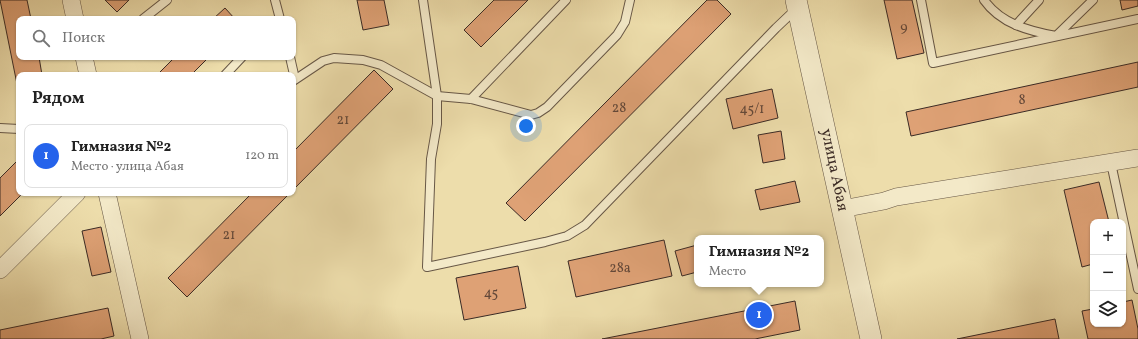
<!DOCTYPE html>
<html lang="ru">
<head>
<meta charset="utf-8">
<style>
	body { margin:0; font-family:Vollkorn,serif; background:#f2f2f2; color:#222 }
	.controls { position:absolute; right:12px; bottom:12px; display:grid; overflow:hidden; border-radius:8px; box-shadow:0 1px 3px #0004 }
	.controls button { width:36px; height:36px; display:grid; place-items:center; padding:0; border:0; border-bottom:1px solid #e0e0e0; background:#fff; color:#222; font:20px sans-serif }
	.you { position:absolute; left:526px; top:126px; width:14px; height:14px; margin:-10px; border:3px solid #fff; border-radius:50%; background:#1a73e8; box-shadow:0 0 0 6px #1a73e833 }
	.badge { display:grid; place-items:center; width:26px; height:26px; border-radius:50%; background:#2563eb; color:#fff; font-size:13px; font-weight:700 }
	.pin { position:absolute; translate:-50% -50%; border:2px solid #fff; box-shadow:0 1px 4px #0006 }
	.popup { position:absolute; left:694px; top:235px; width:130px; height:52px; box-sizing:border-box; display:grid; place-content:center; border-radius:8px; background:#fff; filter:drop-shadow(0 1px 3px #0005); font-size:13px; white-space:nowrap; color:#767676 }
	.popup b { font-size:15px; color:#222 }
	.popup::after { content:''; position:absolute; left:50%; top:100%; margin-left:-8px; border:8px solid transparent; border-top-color:#fff }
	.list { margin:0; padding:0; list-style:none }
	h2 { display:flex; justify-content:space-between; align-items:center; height:52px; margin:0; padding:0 16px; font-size:17px }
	h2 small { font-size:13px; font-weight:400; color:#767676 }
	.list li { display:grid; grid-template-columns:26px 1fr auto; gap:12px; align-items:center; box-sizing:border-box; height:64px; margin:0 8px 8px; padding:0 8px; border:1px solid #e0e0e0; border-radius:8px }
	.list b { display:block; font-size:15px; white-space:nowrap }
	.list p { margin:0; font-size:13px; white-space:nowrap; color:#767676 }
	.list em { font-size:13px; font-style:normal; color:#767676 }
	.icon { flex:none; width:22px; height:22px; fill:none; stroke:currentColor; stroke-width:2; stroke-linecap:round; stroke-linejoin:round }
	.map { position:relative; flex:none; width:1138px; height:339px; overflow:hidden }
	.search { position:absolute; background:#fff; box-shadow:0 1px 3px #0004; left:16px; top:16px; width:280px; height:44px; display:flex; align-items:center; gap:10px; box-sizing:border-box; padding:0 14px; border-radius:8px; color:#767676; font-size:15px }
	.panel { position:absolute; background:#fff; box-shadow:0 1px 3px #0004; left:16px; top:72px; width:280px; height:124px; border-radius:8px }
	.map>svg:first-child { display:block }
	.building { fill:#dea175; stroke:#3a2a25 }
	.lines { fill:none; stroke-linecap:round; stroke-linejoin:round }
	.service-casing { stroke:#675746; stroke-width:10 }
	.minor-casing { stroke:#675746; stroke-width:18 }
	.tertiary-casing { stroke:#675746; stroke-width:22 }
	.service { stroke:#f3e9c8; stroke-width:8 }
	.minor { stroke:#f3e9c8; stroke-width:17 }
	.tertiary { stroke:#f3e9c8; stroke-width:21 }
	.labels { text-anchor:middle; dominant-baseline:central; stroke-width:4; stroke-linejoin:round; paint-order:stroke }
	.number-label { font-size:14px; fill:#634839 }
	.street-label { font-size:16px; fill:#3a2a25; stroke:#f3e9c8 }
</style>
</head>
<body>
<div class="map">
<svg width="1138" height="339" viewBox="0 0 1138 339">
	<rect width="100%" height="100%" fill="#edddab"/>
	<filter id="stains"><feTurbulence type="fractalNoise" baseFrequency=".005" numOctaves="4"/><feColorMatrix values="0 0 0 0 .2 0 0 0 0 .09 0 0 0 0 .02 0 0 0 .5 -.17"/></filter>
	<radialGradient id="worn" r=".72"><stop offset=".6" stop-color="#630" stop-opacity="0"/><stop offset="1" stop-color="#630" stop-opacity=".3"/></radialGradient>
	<!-- building -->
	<g class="building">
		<path d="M0,0H27L31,19H19V57H39L42,75H19V94Z"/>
		<path d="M105,0H129L117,12Z"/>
		<path d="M357,0H384L389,25L363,30Z"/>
		<path d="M494,0H528L481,47L464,30Z"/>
		<path d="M707,0H717L731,14L525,221L506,203Z"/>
		<path d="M884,0H912L924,53L897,59Z"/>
		<path d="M1120,0H1138V6L1122,10Z"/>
		<path d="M225,8L235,19H213Z"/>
		<path d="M175,57H209L191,75H157Z"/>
		<path d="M1138,62V87L911,136L906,112Z"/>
		<path d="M374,70L393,89L293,190V152Z"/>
		<path d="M772,89L778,118L733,129L726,99Z"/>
		<path d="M781,131L785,159L763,163L758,135Z"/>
		<path d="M19,159V193H23L0,216V178Z"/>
		<path d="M795,181L800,202L760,210L755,190Z"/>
		<path d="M1099,182L1109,222H1093V264L1082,267L1064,190Z"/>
		<path d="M252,193H290L187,297L168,278Z"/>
		<path d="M101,227L111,272L92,276L82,231Z"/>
		<path d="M664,240L672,276L576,297L568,261Z"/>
		<path d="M697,245V272L682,276L675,251Z"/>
		<path d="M518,266L526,308L464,320L456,278Z"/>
		<path d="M1132,300L1138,329V339H1088L1082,311L1093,309V324H1123V302Z"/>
		<path d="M795,301L800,330L755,339H602Z"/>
		<path d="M108,308L114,336L101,339H0V330Z"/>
		<path d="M1055,319L1059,339H957Z"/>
	</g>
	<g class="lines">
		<defs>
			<g id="service">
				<path d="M275,0L280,19"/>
				<path d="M423,0L437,96V124L431,159L427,267L545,242L567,236L585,225L776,28L796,9"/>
				<path d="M921,0L933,63L1138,19"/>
				<path d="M984,0C1001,24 1029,31 1056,36L1093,0"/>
				<path d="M143,19L167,0"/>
				<path d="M1016,25L1039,0"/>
				<path d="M290,57L295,79"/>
				<path d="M225,75L242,57"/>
				<path d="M293,81L323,61L334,58L363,60L381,65L437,96L471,99L531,115L538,113L547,107L617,35L625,22L630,0"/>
				<path d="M471,99L566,0"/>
				<path d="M0,128L19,129"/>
				<path d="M1111,163L1138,289"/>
			</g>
			<g id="minor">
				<path d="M71,0L75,19"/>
				<path d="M84,57L88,75"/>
				<path d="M107,193L140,339"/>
				<path d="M842,209L884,201L896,197L1138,158"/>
				<path d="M0,270L77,193"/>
			</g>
			<path id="tertiary" d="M796,0L871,339"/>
		</defs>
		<!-- service casing -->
		<use href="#service" class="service-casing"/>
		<!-- minor casing -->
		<use href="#minor" class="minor-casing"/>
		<!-- tertiary casing -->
		<use href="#tertiary" class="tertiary-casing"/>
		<!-- service -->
		<use href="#service" class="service"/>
		<!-- minor -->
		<use href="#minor" class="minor"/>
		<!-- tertiary -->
		<use href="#tertiary" class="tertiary"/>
	</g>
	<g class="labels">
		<!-- number labels -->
		<g class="number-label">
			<text x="904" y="27">9</text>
			<text x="1022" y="100">8</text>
			<text x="619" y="108">28</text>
			<text x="752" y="109">45/1</text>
			<text x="343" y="120">21</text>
			<text x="229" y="235">21</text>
			<text x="620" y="268">28а</text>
			<text x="491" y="293">45</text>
		</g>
		<!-- street labels -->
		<g class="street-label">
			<text transform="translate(834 170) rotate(78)">улица Абая</text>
		</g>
	</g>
	<rect width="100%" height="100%" filter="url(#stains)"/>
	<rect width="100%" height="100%" fill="url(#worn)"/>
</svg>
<div class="controls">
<button>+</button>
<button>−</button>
<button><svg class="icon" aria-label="layers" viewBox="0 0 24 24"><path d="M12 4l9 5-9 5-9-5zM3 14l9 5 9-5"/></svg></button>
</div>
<div class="you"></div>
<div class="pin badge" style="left:759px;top:315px">1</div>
<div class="popup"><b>Гимназия №2</b>Место</div>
<div class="search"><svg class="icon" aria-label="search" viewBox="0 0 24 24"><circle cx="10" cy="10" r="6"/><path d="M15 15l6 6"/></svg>Поиск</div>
<section class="panel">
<h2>Рядом<small></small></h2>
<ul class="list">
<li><span class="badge">1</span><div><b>Гимназия №2</b><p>Место · улица Абая</p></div><em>120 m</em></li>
</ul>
</section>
</div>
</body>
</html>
